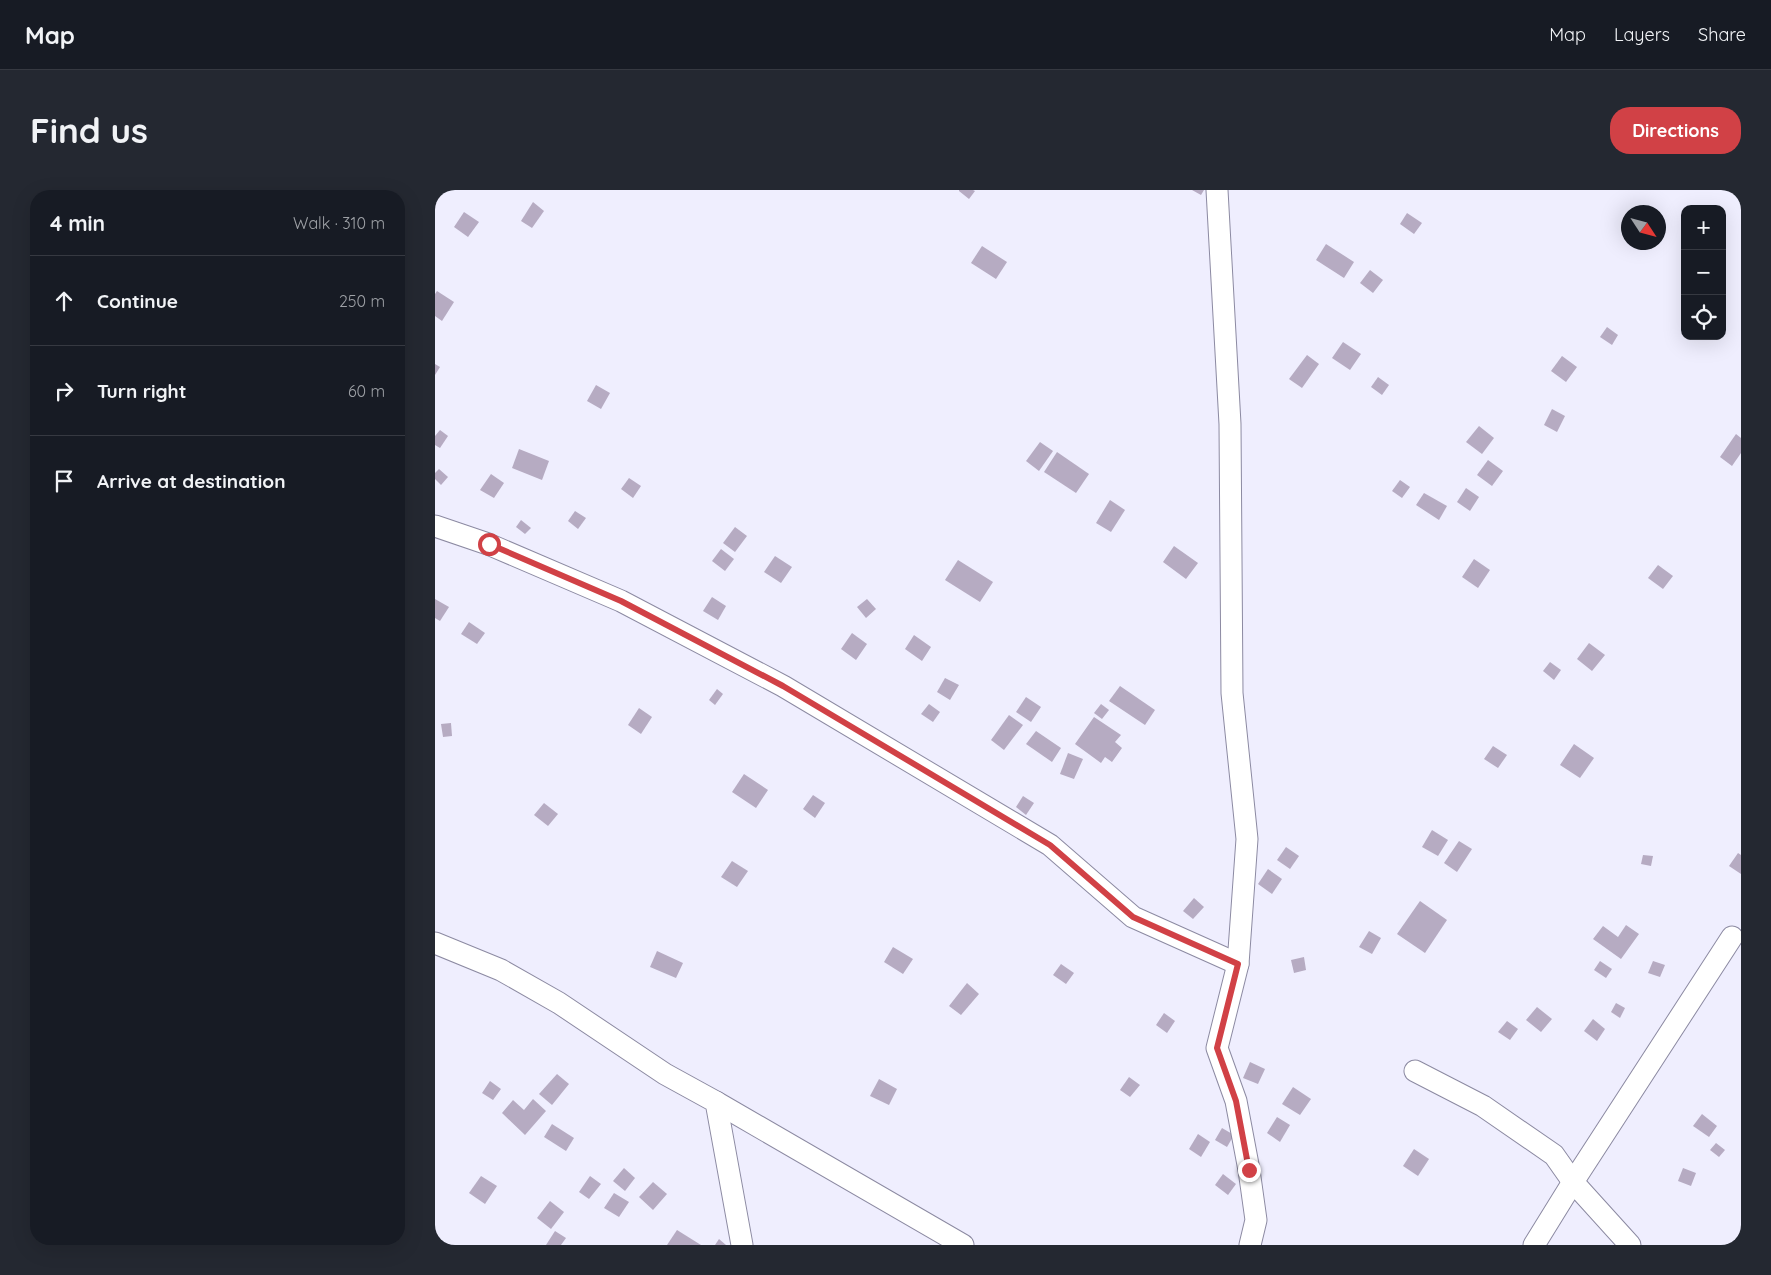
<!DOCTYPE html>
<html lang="en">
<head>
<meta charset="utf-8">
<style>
	body { margin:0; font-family:Quicksand,sans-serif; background:#242831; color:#f1f3f6 }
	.controls { position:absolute; right:15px; top:15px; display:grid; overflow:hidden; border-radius:10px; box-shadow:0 5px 20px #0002 }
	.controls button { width:45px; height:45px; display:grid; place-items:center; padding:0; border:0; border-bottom:1px solid #363941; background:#171b24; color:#f1f3f6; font:25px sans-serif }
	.compass { position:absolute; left:1186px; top:15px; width:45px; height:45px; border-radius:50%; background:#171b24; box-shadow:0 5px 20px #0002; rotate:126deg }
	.stop { position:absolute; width:15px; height:15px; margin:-11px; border:4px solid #d14146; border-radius:50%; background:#fff }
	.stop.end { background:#d14146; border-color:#fff; box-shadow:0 1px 5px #0008 }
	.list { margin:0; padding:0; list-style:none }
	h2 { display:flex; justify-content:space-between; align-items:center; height:65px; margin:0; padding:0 20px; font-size:21px }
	h2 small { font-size:16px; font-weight:400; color:#9ea1a6 }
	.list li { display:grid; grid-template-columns:32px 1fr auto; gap:15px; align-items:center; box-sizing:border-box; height:90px; padding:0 20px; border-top:1px solid #363941 }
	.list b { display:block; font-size:19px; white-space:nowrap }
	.list em { font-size:16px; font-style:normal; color:#9ea1a6 }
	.icon { flex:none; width:28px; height:28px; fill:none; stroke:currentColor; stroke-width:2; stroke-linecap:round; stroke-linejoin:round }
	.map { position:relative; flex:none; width:1306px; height:1055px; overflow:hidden; border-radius:20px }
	header { display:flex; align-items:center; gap:30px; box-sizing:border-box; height:70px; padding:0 25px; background:#171b24; border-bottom:1px solid #363941 }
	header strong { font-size:24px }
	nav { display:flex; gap:28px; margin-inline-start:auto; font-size:18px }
	.intro { display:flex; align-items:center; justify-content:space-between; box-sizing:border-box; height:120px; padding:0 30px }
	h1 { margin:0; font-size:35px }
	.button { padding:12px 22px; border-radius:20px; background:#d14146; color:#fff; font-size:18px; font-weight:700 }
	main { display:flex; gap:30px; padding:0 30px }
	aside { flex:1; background:#171b24; border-radius:20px; box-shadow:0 5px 20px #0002 }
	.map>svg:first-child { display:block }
	.building { fill:#b6abc2 }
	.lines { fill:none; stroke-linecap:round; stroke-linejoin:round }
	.street-casing { stroke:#8c8aa2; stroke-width:23 }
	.street { stroke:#fff; stroke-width:21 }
	.route { stroke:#d14146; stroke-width:6 }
</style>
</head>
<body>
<header>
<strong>Map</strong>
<nav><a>Map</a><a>Layers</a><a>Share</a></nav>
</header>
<div class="intro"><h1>Find us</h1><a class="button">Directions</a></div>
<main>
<aside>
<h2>4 min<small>Walk · 310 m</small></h2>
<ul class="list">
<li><svg class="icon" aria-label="ahead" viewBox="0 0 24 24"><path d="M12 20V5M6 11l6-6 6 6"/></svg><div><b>Continue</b></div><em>250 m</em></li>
<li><svg class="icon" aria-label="right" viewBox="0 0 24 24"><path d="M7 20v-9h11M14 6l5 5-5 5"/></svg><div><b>Turn right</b></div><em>60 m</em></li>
<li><svg class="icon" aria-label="arrive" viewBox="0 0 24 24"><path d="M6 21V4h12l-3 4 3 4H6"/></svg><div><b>Arrive at destination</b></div></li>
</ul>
</aside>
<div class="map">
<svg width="1306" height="1055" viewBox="0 0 1306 1055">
	<rect width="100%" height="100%" fill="#efeefe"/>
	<!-- building -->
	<g class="building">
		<path d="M524,0H538L540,1L534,9L524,1Z"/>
		<path d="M757,0H769L766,5Z"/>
		<path d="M98,12L109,21L97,38L86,31Z"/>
		<path d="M29,22L44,32L33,47L19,37Z"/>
		<path d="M972,23L987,33L979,44L965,34Z"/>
		<path d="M891,54L919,72L909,88L881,70Z"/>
		<path d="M547,56L572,72L561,89L536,73Z"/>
		<path d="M935,80L948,90L938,103L925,93Z"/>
		<path d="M2,101L19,112L7,131L0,126V104Z"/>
		<path d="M1172,137L1183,145L1177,155L1165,147Z"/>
		<path d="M908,152L926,164L915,180L897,168Z"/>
		<path d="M872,165L884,174L867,198L854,189Z"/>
		<path d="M1127,166L1142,177L1131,192L1116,181Z"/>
		<path d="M0,174L5,177L0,185Z"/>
		<path d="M943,187L954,195L947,205L936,197Z"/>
		<path d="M161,195L175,203L166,219L152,211Z"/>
		<path d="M1117,219L1130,226L1122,242L1109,235Z"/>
		<path d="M1044,236L1059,248L1047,264L1031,252Z"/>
		<path d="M5,240L13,246L5,258L0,255V246Z"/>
		<path d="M1301,244L1306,248V263L1297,276L1285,267Z"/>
		<path d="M605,252L618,261L604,281L591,271Z"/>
		<path d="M84,259L114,271L107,290L77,278Z"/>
		<path d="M622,262L654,284L641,303L609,282Z"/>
		<path d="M1053,270L1068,281L1057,296L1042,285Z"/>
		<path d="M4,279L13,287L6,295L0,289V283Z"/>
		<path d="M56,284L69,293L59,308L45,300Z"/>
		<path d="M194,288L206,296L198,308L186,299Z"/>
		<path d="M965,290L975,297L967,308L957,301Z"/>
		<path d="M1031,298L1044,307L1035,321L1022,312Z"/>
		<path d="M989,303L1012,316L1004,330L981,315Z"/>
		<path d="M675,310L690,320L676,342L661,333Z"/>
		<path d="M140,321L151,328L143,339L133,331Z"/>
		<path d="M86,330L96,338L90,344L81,337Z"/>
		<path d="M300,337L312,346L300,362L288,353Z"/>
		<path d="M739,356L763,373L751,389L728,372Z"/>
		<path d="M286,359L299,369L290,381L277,371Z"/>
		<path d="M340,366L357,377L346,393L329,382Z"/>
		<path d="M1039,369L1055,380L1043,398L1027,387Z"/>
		<path d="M523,370L558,392L545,412L510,390Z"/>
		<path d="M1223,375L1238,386L1228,399L1213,388Z"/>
		<path d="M277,407L291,416L283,430L268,421Z"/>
		<path d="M0,409L14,417L5,431L0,428Z"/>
		<path d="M432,409L441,419L431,428L422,417Z"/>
		<path d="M34,432L50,443L42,454L26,444Z"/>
		<path d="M417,443L432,454L421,470L406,459Z"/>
		<path d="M479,445L496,457L487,471L470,459Z"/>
		<path d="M1154,453L1170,465L1157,481L1142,469Z"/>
		<path d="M1115,472L1126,480L1119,490L1108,481Z"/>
		<path d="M510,488L524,495L515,510L502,502Z"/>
		<path d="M685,496L720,520L710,535L674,511Z"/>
		<path d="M282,499L288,504L280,515L274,510Z"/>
		<path d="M591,507L606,517L596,532L581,522Z"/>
		<path d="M494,514L505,522L498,532L486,524Z"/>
		<path d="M666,514L674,520L667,529L659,523Z"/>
		<path d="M204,518L217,527L206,544L193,535Z"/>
		<path d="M574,525L588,535L569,560L556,550Z"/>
		<path d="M659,527L686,545L680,552L687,558L677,572L670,567L666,573L640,554Z"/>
		<path d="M16,533L17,546L8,547L6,534Z"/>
		<path d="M601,541L626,558L617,572L591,554Z"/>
		<path d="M1139,554L1159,568L1145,588L1125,575Z"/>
		<path d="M1058,556L1072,565L1063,578L1049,569Z"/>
		<path d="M633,563L648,569L639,589L625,584Z"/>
		<path d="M309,584L333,600L321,618L297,602Z"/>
		<path d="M378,605L390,613L380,628L368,619Z"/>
		<path d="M588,606L599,613L591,625L581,617Z"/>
		<path d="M109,613L123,624L113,636L99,625Z"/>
		<path d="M997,640L1013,650L1003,666L987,657Z"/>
		<path d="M1024,651L1037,659L1022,682L1009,673Z"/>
		<path d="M851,657L864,666L855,679L842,670Z"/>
		<path d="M1303,663L1306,665V684L1294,676Z"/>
		<path d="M1208,665L1218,666L1216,676L1206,674Z"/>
		<path d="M297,671L313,681L302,697L286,687Z"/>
		<path d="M833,679L847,689L837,704L823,694Z"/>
		<path d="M759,708L769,717L758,729L748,721Z"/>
		<path d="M985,711L1012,730L990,763L962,744Z"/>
		<path d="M1191,735L1204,744L1186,769L1158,749L1168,736L1183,747Z"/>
		<path d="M934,741L946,748L937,764L924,757Z"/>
		<path d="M458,757L478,769L468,784L449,772Z"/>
		<path d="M222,761L248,773L241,788L215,777Z"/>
		<path d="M869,767L871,780L859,783L856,770Z"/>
		<path d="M1165,771L1177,779L1171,788L1159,780Z"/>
		<path d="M1218,771L1230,775L1225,787L1213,783Z"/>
		<path d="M626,774L639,783L631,794L618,785Z"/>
		<path d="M532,793L544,804L526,825L514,816Z"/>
		<path d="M1181,813L1190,818L1185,828L1176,822Z"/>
		<path d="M1102,817L1117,829L1106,842L1091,830Z"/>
		<path d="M729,823L740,831L732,843L721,835Z"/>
		<path d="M1158,829L1170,839L1162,851L1149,841Z"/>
		<path d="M1072,831L1083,839L1075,850L1063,842Z"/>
		<path d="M815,872L830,879L823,894L808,888Z"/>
		<path d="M122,884L134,894L117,915L104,904Z"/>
		<path d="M694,887L705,895L695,907L685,900Z"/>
		<path d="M444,889L462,899L454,915L435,906Z"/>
		<path d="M55,891L66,899L58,910L47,903Z"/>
		<path d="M858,897L876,909L865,925L847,914Z"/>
		<path d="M98,909L111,921L90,945L67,923L78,910L89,920Z"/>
		<path d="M1267,924L1282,936L1274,947L1258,936Z"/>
		<path d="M842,927L855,935L845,952L832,943Z"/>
		<path d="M117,934L139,948L131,961L109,947Z"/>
		<path d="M787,938L799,945L792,957L780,950Z"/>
		<path d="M763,944L775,952L766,967L754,959Z"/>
		<path d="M1281,953L1290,960L1284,967L1275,960Z"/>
		<path d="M979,959L994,969L983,986L968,976Z"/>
		<path d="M189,978L200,988L190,1001L178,991Z"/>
		<path d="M1248,978L1261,983L1256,996L1243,991Z"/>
		<path d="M788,984L801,994L793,1005L780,995Z"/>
		<path d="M46,986L62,996L50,1014L34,1003Z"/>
		<path d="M155,986L166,994L154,1009L144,1002Z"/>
		<path d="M218,992L232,1004L218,1020L204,1007Z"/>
		<path d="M179,1003L194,1012L184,1027L169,1018Z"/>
		<path d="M115,1011L129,1022L116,1039L102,1028Z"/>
		<path d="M242,1040L266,1055H232Z"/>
		<path d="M120,1041L131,1048L126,1055H111Z"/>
		<path d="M284,1049L291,1055H280Z"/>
	</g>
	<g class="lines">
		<defs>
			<g id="street">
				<path d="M782,0L795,234L797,503L812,649L803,774L782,858L801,911L814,980L821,1030L815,1055"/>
				<path d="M0,336L53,354L186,411L348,496L615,655L698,727L803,774"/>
				<path d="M0,753L66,780L124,813L230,884L281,912L307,1055"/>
				<path d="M980,881L1048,916L1119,965L1138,992L1195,1055"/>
				<path d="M281,912L528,1055"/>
				<path d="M1099,1055L1138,992L1297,747"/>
			</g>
		</defs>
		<!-- street casing -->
		<use href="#street" class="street-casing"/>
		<!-- street -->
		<use href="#street" class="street"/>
	</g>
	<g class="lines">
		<!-- route -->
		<path class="route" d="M54,354L186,411L348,496L615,655L698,727L803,774L782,858L801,911L814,980"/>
	</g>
</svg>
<div class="controls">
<button>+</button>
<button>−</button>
<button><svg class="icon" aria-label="locate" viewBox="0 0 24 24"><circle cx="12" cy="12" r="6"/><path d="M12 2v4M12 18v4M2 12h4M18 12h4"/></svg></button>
</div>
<svg class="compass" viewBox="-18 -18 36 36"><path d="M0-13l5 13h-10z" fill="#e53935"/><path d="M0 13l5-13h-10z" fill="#9ea1a6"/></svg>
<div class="stop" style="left:54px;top:354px"></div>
<div class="stop end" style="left:814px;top:980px"></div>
</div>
</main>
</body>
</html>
